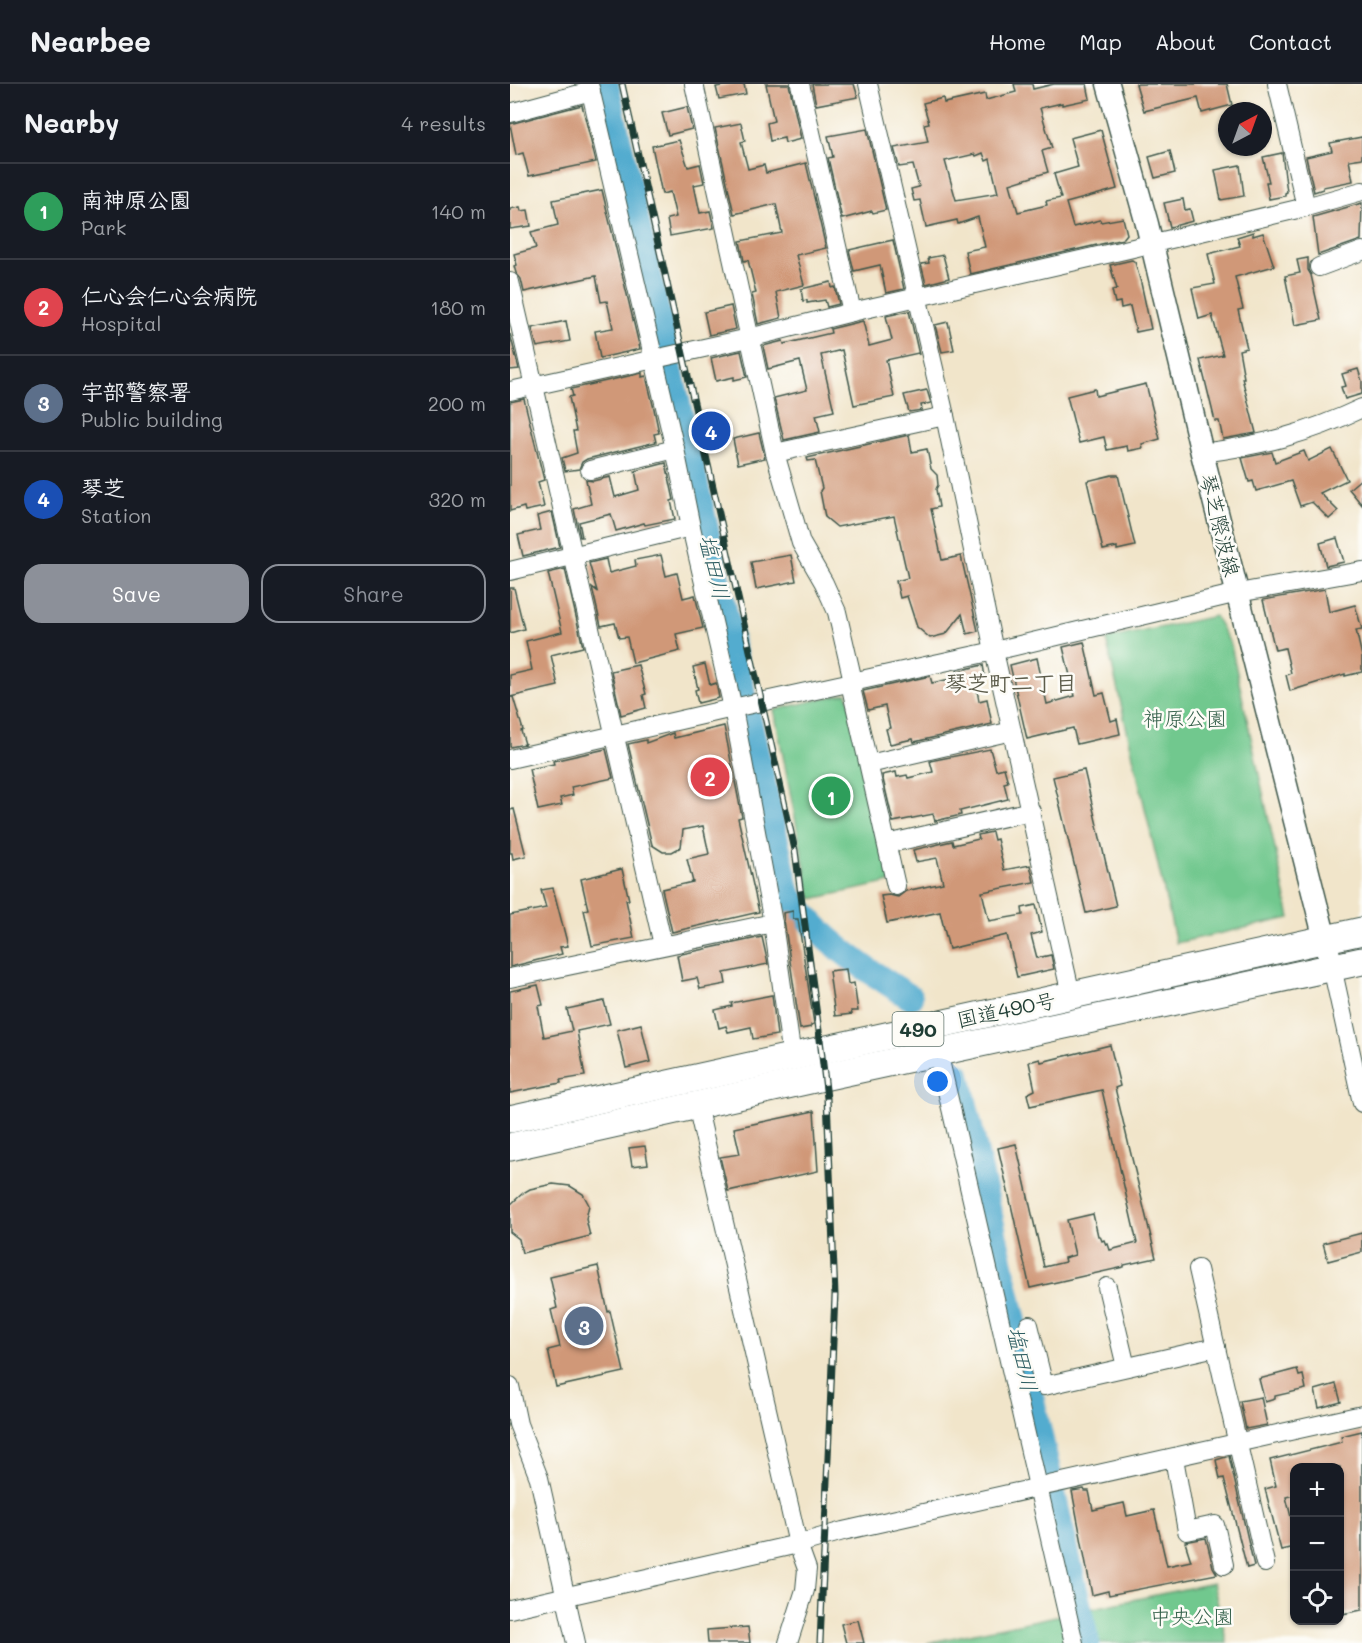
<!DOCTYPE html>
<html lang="en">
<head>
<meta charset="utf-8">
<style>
	body { margin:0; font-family:Mali,"Klee One",sans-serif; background:#242831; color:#f1f3f6 }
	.controls { position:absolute; right:18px; bottom:18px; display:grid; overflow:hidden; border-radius:12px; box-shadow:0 2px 4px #0004 }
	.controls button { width:54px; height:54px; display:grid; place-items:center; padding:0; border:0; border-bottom:2px solid #363941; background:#171b24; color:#f1f3f6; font:30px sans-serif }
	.compass { position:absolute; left:708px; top:18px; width:54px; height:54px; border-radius:50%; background:#171b24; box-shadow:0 2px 4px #0004; rotate:41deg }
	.you { position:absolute; left:428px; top:998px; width:21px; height:21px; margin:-15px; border:4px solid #fff; border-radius:50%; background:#1a73e8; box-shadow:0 0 0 9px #1a73e833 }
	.badge { display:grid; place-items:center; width:39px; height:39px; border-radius:50%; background:#8c9099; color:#fff; font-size:20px; font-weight:700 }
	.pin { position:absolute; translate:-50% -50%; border:3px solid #fff; box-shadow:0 2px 6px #0006 }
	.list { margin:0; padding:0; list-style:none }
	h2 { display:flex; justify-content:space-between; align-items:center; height:78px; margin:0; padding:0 24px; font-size:26px }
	h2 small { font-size:20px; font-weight:400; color:#9ea1a6 }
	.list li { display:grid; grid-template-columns:39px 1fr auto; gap:18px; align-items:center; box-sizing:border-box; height:96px; padding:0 24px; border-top:2px solid #363941 }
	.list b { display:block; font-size:22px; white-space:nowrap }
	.list p { margin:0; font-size:20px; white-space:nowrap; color:#9ea1a6 }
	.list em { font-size:20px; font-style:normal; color:#9ea1a6 }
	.actions { display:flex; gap:12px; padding:18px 24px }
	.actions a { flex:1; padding:14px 0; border:2px solid #8c9099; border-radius:18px; text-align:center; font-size:21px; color:#8c9099 }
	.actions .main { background:#8c9099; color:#fff }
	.icon { flex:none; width:33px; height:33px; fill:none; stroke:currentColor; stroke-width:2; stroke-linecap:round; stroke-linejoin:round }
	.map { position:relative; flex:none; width:852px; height:1559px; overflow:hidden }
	header { display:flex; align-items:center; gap:36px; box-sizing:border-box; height:84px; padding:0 30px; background:#171b24; border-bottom:2px solid #363941 }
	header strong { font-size:28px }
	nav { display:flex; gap:33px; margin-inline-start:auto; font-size:21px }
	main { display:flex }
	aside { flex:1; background:#171b24 }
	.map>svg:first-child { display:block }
	.green { fill:#71c88e; stroke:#488261; stroke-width:1.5 }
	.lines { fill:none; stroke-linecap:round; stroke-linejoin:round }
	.river { stroke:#52accf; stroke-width:26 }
	.building { fill:#d09878; fill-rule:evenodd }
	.minor-casing { stroke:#3e564a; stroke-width:20 }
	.major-casing { stroke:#3e564a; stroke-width:25 }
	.highway-casing { stroke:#3e564a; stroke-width:29 }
	.minor { stroke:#fff; stroke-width:18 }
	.major { stroke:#fff; stroke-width:22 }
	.highway { stroke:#fff; stroke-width:27 }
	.rail-casing { stroke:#1f3d34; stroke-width:7 }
	.rail { stroke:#fdfcf7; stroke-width:4.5; stroke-dasharray:14; stroke-linecap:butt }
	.labels { text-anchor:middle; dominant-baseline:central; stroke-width:5; stroke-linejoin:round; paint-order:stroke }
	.shield { fill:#fdfcf7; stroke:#62766e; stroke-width:1.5 }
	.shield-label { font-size:20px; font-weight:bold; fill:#1f3d34 }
	.street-label { font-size:21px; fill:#1f3d34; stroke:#fdfcf7 }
	.park-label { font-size:21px; fill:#34604a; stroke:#fdfcf7 }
	.water-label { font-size:22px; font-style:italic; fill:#2e5e62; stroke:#fdfcf7 }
	.neighbourhood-label { font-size:22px; font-weight:bold; fill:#5d5d4c; stroke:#fdfcf7 }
</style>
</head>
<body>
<header>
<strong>Nearbee</strong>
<nav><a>Home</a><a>Map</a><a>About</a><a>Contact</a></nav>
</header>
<main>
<aside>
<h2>Nearby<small>4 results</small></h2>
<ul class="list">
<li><span class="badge" style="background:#2e9e5b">1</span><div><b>南神原公園</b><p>Park</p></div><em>140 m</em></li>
<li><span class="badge" style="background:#e0444e">2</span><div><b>仁心会仁心会病院</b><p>Hospital</p></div><em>180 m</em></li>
<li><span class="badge" style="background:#5c6f8a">3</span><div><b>宇部警察署</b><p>Public building</p></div><em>200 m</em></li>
<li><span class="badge" style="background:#1a4fb4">4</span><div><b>琴芝</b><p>Station</p></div><em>320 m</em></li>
</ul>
<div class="actions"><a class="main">Save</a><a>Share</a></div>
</aside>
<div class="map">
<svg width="852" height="1559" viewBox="0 0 852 1559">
	<rect width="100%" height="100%" fill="#fdfcf7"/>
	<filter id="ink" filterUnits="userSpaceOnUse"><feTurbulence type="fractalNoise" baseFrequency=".0167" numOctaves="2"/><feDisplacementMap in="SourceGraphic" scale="12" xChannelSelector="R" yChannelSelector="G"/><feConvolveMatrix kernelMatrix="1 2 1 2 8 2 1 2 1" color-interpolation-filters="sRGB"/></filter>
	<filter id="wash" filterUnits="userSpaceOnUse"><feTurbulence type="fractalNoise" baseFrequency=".008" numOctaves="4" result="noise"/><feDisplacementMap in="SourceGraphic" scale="24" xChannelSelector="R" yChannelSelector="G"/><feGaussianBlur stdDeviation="1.35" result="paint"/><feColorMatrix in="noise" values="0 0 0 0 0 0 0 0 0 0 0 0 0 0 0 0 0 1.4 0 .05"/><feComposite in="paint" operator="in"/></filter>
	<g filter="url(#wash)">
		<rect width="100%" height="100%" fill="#f1e5ca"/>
		<!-- green -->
		<g class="green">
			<path d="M705,532L721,561L780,834L666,859L596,555Z"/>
			<path d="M337,609L382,798L301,815L264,626Z"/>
			<path d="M703,1499L717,1559H417Z"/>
		</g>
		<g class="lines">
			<!-- river -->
			<g class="river">
				<path d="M96,0L278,810C288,822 298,835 309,846C335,872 368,893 400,913"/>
				<path d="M448,991L577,1559"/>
			</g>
		</g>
		<g id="blocks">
			<!-- building -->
			<g class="building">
				<path d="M221,0H234L236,10L209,15L206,3Z"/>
				<path d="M256,0H279L291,55L275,59L274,54L260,57L257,39L264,37Z"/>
				<path d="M302,0H344L348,13L306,21Z"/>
				<path d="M504,0H522L523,5L544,0H577L580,15L552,21V19L530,24L542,64L532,67L538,88L500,100L508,128L537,121L536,117L551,114L544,90L568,83L560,54L591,46L607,105L556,119L563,143L590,136L591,138L613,134L617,150L613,155L460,190L455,167L475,163L468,133L448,140L447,136L416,143L410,116L404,117L401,105L409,103L403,81L389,83L384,64L418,58L414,40L419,39L413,19L433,14L434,19L475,10L476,16L506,8ZM473,69L476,77L480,75L488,109L446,116L435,77L465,70L466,72Z"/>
				<path d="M626,0H717L722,21L692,29L688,14L634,27Z"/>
				<path d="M72,21L86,78L19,92L13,69L6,71L0,40Z"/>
				<path d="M177,23L182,45L158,51L152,29Z"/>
				<path d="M231,39L235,57L231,58L238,85L254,81L256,89L296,79L316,164L286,171L294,201L266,208L271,234L248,240L242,210L246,209L238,176L234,177L230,157L272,149L266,120L224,130L205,44Z"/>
				<path d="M357,45L376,126L363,129L362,127L332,135L318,74L323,73L318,52Z"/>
				<path d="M852,53V74L839,76L843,97L813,103V105L804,108L796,73L822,67L820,59Z"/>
				<path d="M169,56L178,83L190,80L194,99L184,101L190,129L200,127L204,144L160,152L157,135L166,133L160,108L152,110L142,62Z"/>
				<path d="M660,67L665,89L645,94L639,73Z"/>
				<path d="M772,69L777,108L775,109V112L759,115L756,98H759L753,73Z"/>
				<path d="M730,81L734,112L711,116L705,86Z"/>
				<path d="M92,106L130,265L90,274L85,247L103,244L97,217L91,218L86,192L14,208L11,195L6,189L4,182L7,181L4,170L26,164L21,148L48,141L43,116Z"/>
				<path d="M673,115L675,126L680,125L683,137L660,143L654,119Z"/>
				<path d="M852,119L851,156L808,171L803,133Z"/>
				<path d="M10,123L11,127L18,126L21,142L0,145V125Z"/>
				<path d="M743,148V152L753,149L764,182L725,193L733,225L728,226L737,264L729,266L734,294H732L746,349L713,355L709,337H705L690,276L713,271L702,231L689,235L682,204L705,200L698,170L730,162L727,153Z"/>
				<path d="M383,156L394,205L376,209L370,181L344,187L339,166Z"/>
				<path d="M433,171L439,194L416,200L411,180L419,179L418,174Z"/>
				<path d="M798,174V186L801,191L811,236L785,241L775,192L790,189L787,176Z"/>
				<path d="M622,176L625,178L631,199L641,245L626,248L620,222L611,224L610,218L605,219L602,206L607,205L600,181Z"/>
				<path d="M321,198L322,204L325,203L329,220L317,223L315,216L297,219V216L293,217L291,205Z"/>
				<path d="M221,222L226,245L199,251L194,228Z"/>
				<path d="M399,227L409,271L408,269L376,276L384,313L344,321L332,266L311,271L324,327L306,331L310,348L274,356L264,314L297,306L290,277L258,285L253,262L273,257L274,260L321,249L320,245L353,237L359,262L382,256L376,232Z"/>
				<path d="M56,237L60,257L27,263L22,244Z"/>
				<path d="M438,238L444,266L432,268L425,241Z"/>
				<path d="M0,250L9,285L0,286Z"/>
				<path d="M231,267L237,293L224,296V293L206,297L201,274Z"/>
				<path d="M848,285L852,297V310L835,315L831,303L836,302L832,290Z"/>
				<path d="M132,289V293L136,292L144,325L149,349L144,350L146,358L77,375L72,378L69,385L55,387L52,374L67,369L63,347H66L59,313L63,312L61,305Z"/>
				<path d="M636,300L650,355L632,360L633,364L618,367L617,362L597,366L594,353L569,359L557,312L585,305L586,312Z"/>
				<path d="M417,306L421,319L411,321L412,326L399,328L394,311Z"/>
				<path d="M14,315L34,396L28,398L34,423L15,427L14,423L0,427V318Z"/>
				<path d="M249,349L255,374L228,380L223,355Z"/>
				<path d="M399,351L402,368L417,365L421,385L427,391L428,401L426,405L429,423L421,425L432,476L451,472L468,547L457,550L452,530L436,550L420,554L407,543L397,512L390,514L386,497L398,494L384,432L327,443L315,433L310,407L312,404L305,376L298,377L297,374Z"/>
				<path d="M822,365L837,396L810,409L828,427L819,435L802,418L790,422L781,397L746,407L743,397L739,398L732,374L762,368L765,378L794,367L798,377Z"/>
				<path d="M156,379L164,416L161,417L165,435L135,441L134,439L106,447L101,430L69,438L72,453H70L64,425L81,420L76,396L83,397L100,393L105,413L129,406L125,387Z"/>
				<path d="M602,391H608L625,462L607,466V463L593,466L577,397Z"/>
				<path d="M852,394V421L839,405Z"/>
				<path d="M42,428L50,463L13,472L8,451L30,446L27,432Z"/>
				<path d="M827,454L834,478L816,482L810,459Z"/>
				<path d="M151,471L156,492L167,489L173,514L185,511L193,544L166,550L170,567L123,579L117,553L109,554L105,539L91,542L82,503L87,507L79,479L96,475L99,489L126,482L125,476Z"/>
				<path d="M281,471L286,497L246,505L241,478Z"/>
				<path d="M55,485L73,563L41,571L48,602L0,613V591L22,586L16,557L52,548L38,489Z"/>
				<path d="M0,504H4L14,545L0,549Z"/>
				<path d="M815,505L819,528L845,521L852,545L846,546L852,572V588L835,592V590L780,607L776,591L781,589L775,564L765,566L753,516Z"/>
				<path d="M574,558L586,611L594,609L601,637L607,635L610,650L567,660L563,644L517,655L500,581L527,574L537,620L565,612L553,563Z"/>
				<path d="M195,580L200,601L206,599L209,614L188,619L185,606L188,605L183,583Z"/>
				<path d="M128,581L136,610L133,611L136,624L111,631L101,587Z"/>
				<path d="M473,581L475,593L465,595L469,617L477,615L482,640L404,658L403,655L380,660L376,645L380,644L375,622L358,626L353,607L420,592L422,599L449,593L447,587Z"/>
				<path d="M0,613H3L13,646L11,647L15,660L0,663Z"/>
				<path d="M214,642L232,733L228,734L249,828L162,848L152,805L183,798L177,775L199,770L193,742L173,746L171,763L162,768H153L142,761L118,660L136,656V659L163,649L164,654Z"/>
				<path d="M96,665L103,694L61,703L63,711L50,714L52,721L28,726L19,685L44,680L43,677Z"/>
				<path d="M480,665L486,686L494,684L498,698L494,699L498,715L450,727L451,731L425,737L423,730L383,738L372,691L386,688L387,693L397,691L398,694L423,688L420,677Z"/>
				<path d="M574,686L606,822L576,829L543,693Z"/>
				<path d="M4,725L16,772L3,775L2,769H0V726Z"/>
				<path d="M482,748L484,756L487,755L494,786L520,781L524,798L472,808L479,837L513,831L512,824L526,821L532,848L521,851L527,874L541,871L544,885L507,893L497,851L439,865L430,828L377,839L371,812L379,811L388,813L396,807L433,799L427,774L406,778L403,766L442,757L443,761L469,755L468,751Z"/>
				<path d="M112,785L119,816H116L124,854L82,862L74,826L78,825L71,795Z"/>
				<path d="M43,804L58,862L50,863L52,870L0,883V831L36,824L31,806Z"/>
				<path d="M283,827V835H288L304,940L301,941V943L290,945L273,829Z"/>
				<path d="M252,853L258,880L214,889L216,900L190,905L187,894L172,897L167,871Z"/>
				<path d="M336,885L338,900L344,899L348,927H341L342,930L325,932L319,887Z"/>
				<path d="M28,901L33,921L28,922L34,953L62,947L57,925L94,917L100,940L67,947L75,992L50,996L51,999L0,1009V907Z"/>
				<path d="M262,911L267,951L243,955L241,943L218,948L216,942L209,944L205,926L222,922L221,919Z"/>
				<path d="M131,940L140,978L116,984L107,946Z"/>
				<path d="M600,961L610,1002L605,1004L646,1174L614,1181V1183L520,1204L488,1064L506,1060L534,1183L555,1178L554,1174L565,1171L557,1136L583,1130L588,1152H590L592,1157L594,1156L596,1161L598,1160L600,1166L627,1159L592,1006L520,1022L517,1010L525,1006L519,978L530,975L531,978Z"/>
				<path d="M304,1027L308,1087L218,1107L210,1073L230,1070L224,1044Z"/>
				<path d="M135,1062L138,1080L122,1082L119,1064Z"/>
				<path d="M43,1100L60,1102L73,1110L79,1121L76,1135L80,1152L12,1169L9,1155L0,1148V1121L13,1109L20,1105Z"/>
				<path d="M852,1149V1168L818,1177L813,1159Z"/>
				<path d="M88,1182L98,1228L100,1227L114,1288L46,1303L38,1266L50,1263L41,1226L47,1224L40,1193Z"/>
				<path d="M787,1285L789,1292L793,1291L796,1305L765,1312V1315L755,1318L749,1295Z"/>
				<path d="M826,1300L831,1318L809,1324L805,1306Z"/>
				<path d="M751,1313L757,1341L736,1345L730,1317Z"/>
				<path d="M852,1347V1526L832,1530L830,1519V1383H784V1411L776,1413L782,1437H784V1463L771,1466L755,1405L766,1402L760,1376L832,1358L831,1352Z"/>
				<path d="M719,1372L744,1482L737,1484L714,1394L710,1395L706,1376Z"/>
				<path d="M574,1405L575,1407H579L583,1426L614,1419L617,1432L644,1426L657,1482L681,1477L675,1458L696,1454L703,1483L707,1490L599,1511L598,1507L582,1511L562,1407Z"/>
				<path d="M348,1536L354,1559H336L331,1540Z"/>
				<path d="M238,1543L240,1559H198L197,1546Z"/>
			</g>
		</g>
	</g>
	<g filter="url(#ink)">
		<use href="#blocks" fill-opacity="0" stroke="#3e564a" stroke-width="1.5"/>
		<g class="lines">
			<defs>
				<g id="minor">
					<path d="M79,0L165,365L181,443L223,624L263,839L282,973"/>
					<path d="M184,0L265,369L291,459L314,499L327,528L343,597L342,608L386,802"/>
					<path d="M290,0L342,228"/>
					<path d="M358,0L435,332L484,567L561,911"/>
					<path d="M767,0L796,123"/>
					<path d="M0,29L81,7"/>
					<path d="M809,183L852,167"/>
					<path d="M0,198L153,861"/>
					<path d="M0,307L239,254L342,228L623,164L796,123L852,107"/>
					<path d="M265,369L435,332"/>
					<path d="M692,369C753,361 797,350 852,324"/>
					<path d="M80,386L165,365"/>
					<path d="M0,487L181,443"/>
					<path d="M0,675L223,624L484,567L728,509L852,487"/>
					<path d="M359,680L502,647"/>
					<path d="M377,760L521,727"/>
					<path d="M822,883L852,1019"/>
					<path d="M0,894L263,839"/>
					<path d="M426,959L564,1559"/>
					<path d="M187,1021L288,1460L297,1485L295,1506L278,1559"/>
					<path d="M688,1185L755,1479"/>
					<path d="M597,1203L616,1283"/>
					<path d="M519,1241L534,1302L706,1263"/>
					<path d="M0,1302L8,1340L29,1394L66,1559"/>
					<path d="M664,1374L677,1447L705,1441L714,1481"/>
					<path d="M0,1525L288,1460L333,1447L852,1331"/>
				</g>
				<path id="major" d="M598,0L637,140L692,369L822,883"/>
				<g id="highway">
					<path d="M0,1035L852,847"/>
					<path d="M0,1063L313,993L852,877"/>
				</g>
			</defs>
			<!-- minor casing -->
			<use href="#minor" class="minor-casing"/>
			<!-- major casing -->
			<use href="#major" class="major-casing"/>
			<!-- highway casing -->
			<use href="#highway" class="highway-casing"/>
			<!-- minor -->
			<use href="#minor" class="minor"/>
			<!-- major -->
			<use href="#major" class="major"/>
			<!-- highway -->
			<use href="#highway" class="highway"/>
			<defs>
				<path id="rail" d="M112,0L285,766L309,947L317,1014L325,1211L310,1559"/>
			</defs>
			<!-- rail casing -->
			<use href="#rail" class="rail-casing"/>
			<!-- rail -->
			<use href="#rail" class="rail"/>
		</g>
	</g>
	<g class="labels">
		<!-- shield labels -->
		<rect class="shield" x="382.5" y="928" width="51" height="34" rx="4.5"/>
		<g class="shield-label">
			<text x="408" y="945">490</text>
		</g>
		<!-- street labels -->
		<g class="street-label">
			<text transform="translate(711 441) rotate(76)">琴芝際波線</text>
			<text transform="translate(496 925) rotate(-12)">国道490号</text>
		</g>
		<!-- park labels -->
		<g class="park-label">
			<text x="675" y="633">神原公園</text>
			<text x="682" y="1531">中央公園</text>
		</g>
		<!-- water labels -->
		<g class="water-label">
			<text transform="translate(205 483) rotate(77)">塩田川</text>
			<text transform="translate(513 1275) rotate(77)">塩田川</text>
		</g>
		<!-- neighbourhood labels -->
		<g class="neighbourhood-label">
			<text x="501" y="598">琴芝町二丁目</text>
		</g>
	</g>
</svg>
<div class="controls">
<button>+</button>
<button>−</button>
<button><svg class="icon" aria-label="locate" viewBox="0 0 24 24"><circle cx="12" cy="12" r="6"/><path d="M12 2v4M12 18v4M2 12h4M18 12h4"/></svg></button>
</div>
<svg class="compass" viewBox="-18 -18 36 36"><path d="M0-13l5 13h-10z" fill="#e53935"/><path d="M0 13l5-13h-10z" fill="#9ea1a6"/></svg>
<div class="you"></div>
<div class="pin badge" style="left:321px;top:712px;background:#2e9e5b">1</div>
<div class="pin badge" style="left:200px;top:693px;background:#e0444e">2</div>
<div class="pin badge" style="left:74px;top:1242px;background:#5c6f8a">3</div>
<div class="pin badge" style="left:201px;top:347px;background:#1a4fb4">4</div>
</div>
</main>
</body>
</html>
